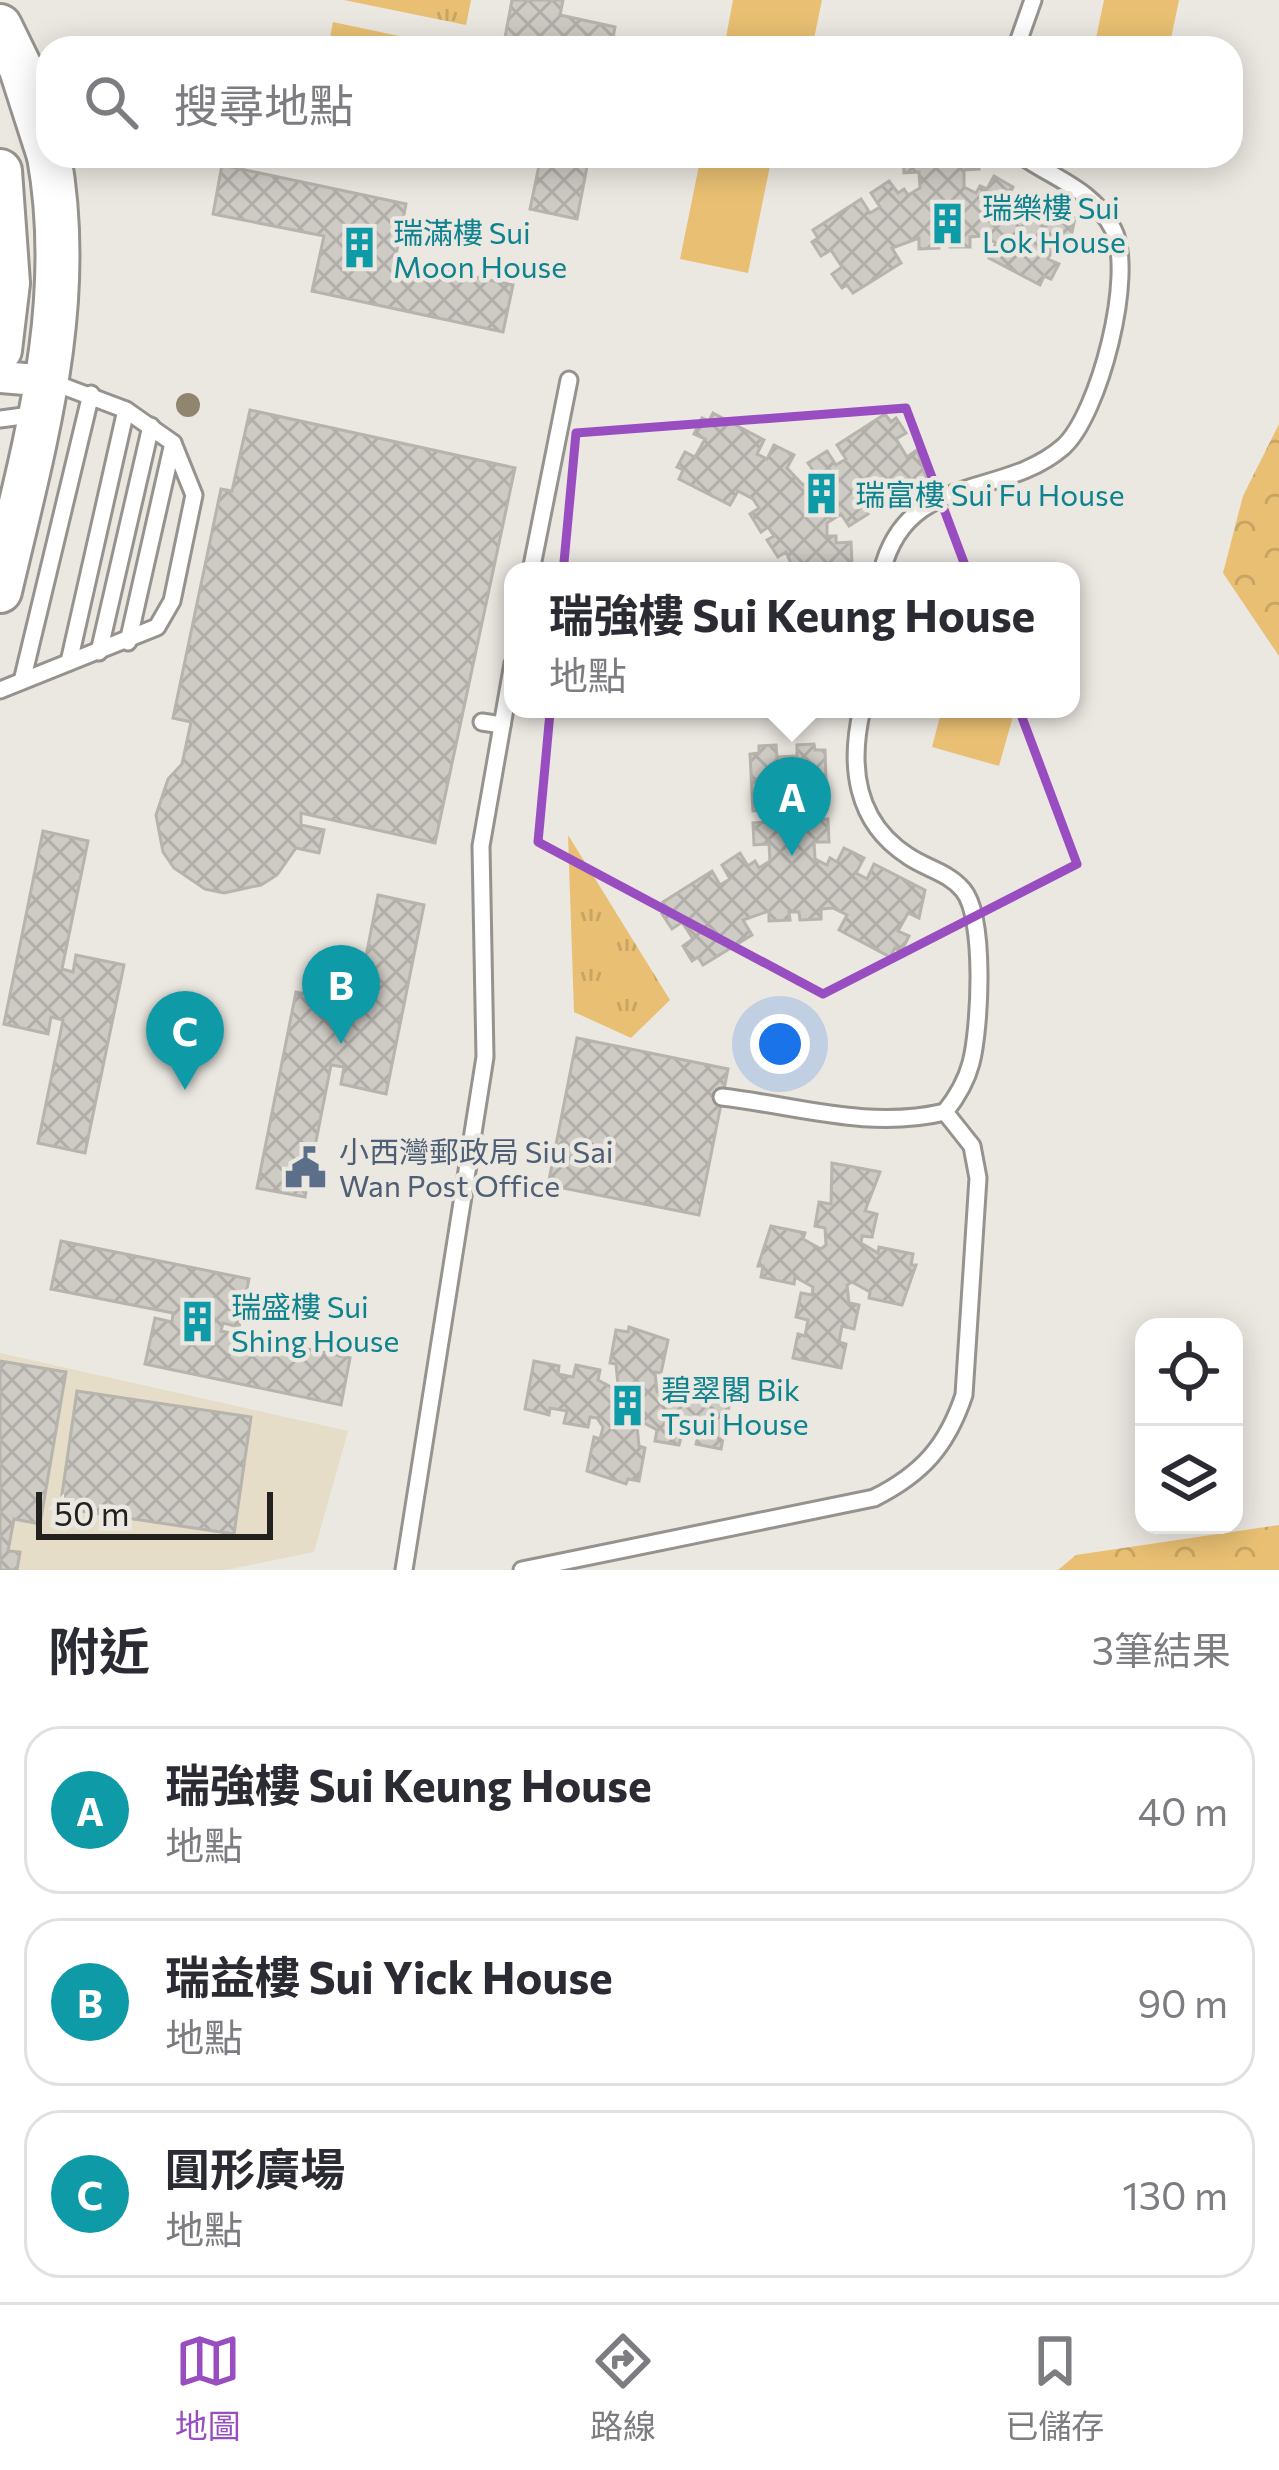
<!DOCTYPE html>
<html lang="zh-TW">
<head>
<meta charset="utf-8">
<style>
	body { margin:0; font-family:Commissioner,"Noto Sans TC",sans-serif; background:#f2f2f3; color:#2b2b33 }
	.controls { position:absolute; right:36px; bottom:36px; display:grid; overflow:hidden; border-radius:24px; box-shadow:0 6px 30px #0003 }
	.controls button { width:108px; height:108px; display:grid; place-items:center; padding:0; border:0; border-bottom:3px solid #e1e1e2; background:#fff; color:#2b2b33; font:60px sans-serif }
	.scale { position:absolute; left:36px; bottom:30px; width:237px; box-sizing:border-box; padding-left:12px; border:6px solid #22211e; border-top:0; font-size:33px; line-height:42px; white-space:nowrap; color:#22211e; -webkit-text-stroke:9px #ebe7e1; paint-order:stroke }
	.you { position:absolute; left:780px; top:1044px; width:42px; height:42px; margin:-30px; border:9px solid #fff; border-radius:50%; background:#1a73e8; box-shadow:0 0 0 18px #1a73e833 }
	.badge { display:grid; place-items:center; width:78px; height:78px; border-radius:50%; background:#984ec0; color:#fff; font-size:39px; font-weight:700 }
	.pin { position:absolute; translate:-50% -99px; filter:drop-shadow(0 3px 6px #0008) }
	.pin::after { content:''; position:absolute; top:63px; width:42px; height:36px; background:inherit; clip-path:polygon(0 0,100% 0,50% 100%) }
	.popup { position:absolute; left:504px; top:562px; width:576px; height:156px; box-sizing:border-box; display:grid; place-content:center; border-radius:24px; background:#fff; filter:drop-shadow(0 3px 9px #0005); font-size:39px; white-space:nowrap; color:#7c7c81 }
	.popup b { font-size:45px; color:#2b2b33 }
	.popup::after { content:''; position:absolute; left:50%; top:100%; margin-left:-24px; border:24px solid transparent; border-top-color:#fff }
	.list { margin:0; padding:0; list-style:none }
	h2 { display:flex; justify-content:space-between; align-items:center; height:156px; margin:0; padding:0 48px; font-size:51px }
	h2 small { font-size:39px; font-weight:400; color:#7c7c81 }
	.list li { display:grid; grid-template-columns:78px 1fr auto; gap:36px; align-items:center; box-sizing:border-box; height:168px; margin:0 24px 24px; padding:0 24px; border:3px solid #e1e1e2; border-radius:36px }
	.list b { display:block; font-size:45px; white-space:nowrap }
	.list p { margin:0; font-size:39px; white-space:nowrap; color:#7c7c81 }
	.list em { font-size:39px; font-style:normal; color:#7c7c81 }
	.icon { flex:none; width:66px; height:66px; fill:none; stroke:currentColor; stroke-width:2; stroke-linecap:round; stroke-linejoin:round }
	.map { position:relative; flex:none; width:1279px; height:1570px; overflow:hidden }
	.search { position:absolute; background:#fff; box-shadow:0 6px 30px #0003; left:36px; right:36px; top:36px; height:132px; display:flex; align-items:center; gap:30px; box-sizing:border-box; padding:0 42px; border-radius:36px; color:#7c7c81; font-size:45px }
	.sheet { height:732px; background:#fff }
	nav { display:flex; justify-content:space-around; align-items:center; box-sizing:border-box; height:168px; border-top:3px solid #e1e1e2; background:#fff; font-size:33px; color:#7c7c81 }
	nav a { display:grid; justify-items:center; gap:6px }
	nav .on { color:#984ec0 }
	.map>svg:first-child { display:block }
	.education { fill:#e6ddc8 }
	.grass { fill:#e9c073 }
	.forest { fill:url(#forest-crowns) }
	.park { fill:url(#park-tufts) }
	.building { fill:url(#building-cross-hatch); stroke:#b7b3ad; stroke-width:3 }
	.lines { fill:none; stroke-linecap:round; stroke-linejoin:round }
	.service-casing { stroke:#96928d; stroke-width:21 }
	.minor-casing { stroke:#96928d; stroke-width:36 }
	.secondary-casing { stroke:#96928d; stroke-width:48 }
	.service { stroke:#fff; stroke-width:15 }
	.minor { stroke:#fff; stroke-width:30 }
	.secondary { stroke:#fff; stroke-width:42 }
	.tree { fill:#90856f }
	.marked { fill:none; stroke:#984ec0; stroke-width:9; stroke-linejoin:round }
	.labels { text-anchor:middle; dominant-baseline:central; stroke-width:9; stroke-linejoin:round; paint-order:stroke }
	.culture-label { font-size:30px; fill:#0d838f; stroke:#ebe7e1; text-anchor:start }
	.service-label { font-size:30px; fill:#4e5e75; stroke:#ebe7e1; text-anchor:start }
</style>
</head>
<body>
<div class="map">
<svg width="1279" height="1570" viewBox="0 0 1279 1570">
	<defs>
		<pattern id="forest-crowns" width="20" height="18" patternUnits="userSpaceOnUse" patternTransform="scale(3)"><rect width="20" height="18" fill="#e9c073"/><path d="M2 6a3 3 0 1 1 6 0M12 15a3 3 0 1 1 6 0" fill="none" stroke="#c8a563"/></pattern>
		<pattern id="park-tufts" width="24" height="20" patternUnits="userSpaceOnUse" patternTransform="scale(3)"><rect width="24" height="20" fill="#e9c073"/><path d="M3 7l-1-3M5 7V3M7 7l1-3M15 17l-1-3M17 17v-4M19 17l1-3" fill="none" stroke="#c8a563"/></pattern>
		<pattern id="building-cross-hatch" width="8" height="8" patternUnits="userSpaceOnUse" patternTransform="scale(3)"><rect width="8" height="8" fill="#cecac4"/><path d="M0 0l8 8M0 8l8-8" fill="none" stroke="#b1ada8"/></pattern>
	</defs>
	<rect width="100%" height="100%" fill="#ebe7e1"/>
	<!-- education -->
	<path class="education" d="M0,1353L348,1431L314,1552L226,1570H0Z"/>
	<!-- grass -->
	<g class="grass">
		<path d="M733,0H822L812,48H724Z"/>
		<path d="M1104,0H1179L1169,48H1094Z"/>
		<path d="M333,22L432,43L431,48H328Z"/>
		<path d="M701,156H772L748,273L680,259Z"/>
		<path d="M942,709H1015L999,766L932,747Z"/>
	</g>
	<!-- forest -->
	<g class="forest">
		<path d="M1279,424V656L1223,573L1243,496Z"/>
		<path d="M1279,1525V1570H1058L1076,1555Z"/>
	</g>
	<!-- park -->
	<g class="park">
		<path d="M344,0H471L466,25Z"/>
		<path d="M568,835L670,1000L631,1038L574,1012Z"/>
	</g>
	<!-- building -->
	<g class="building">
		<path d="M512,0H563L560,15L615,27L611,48H503Z"/>
		<path d="M541,156H589L577,219L530,209Z"/>
		<path d="M903,156H978L979,169L964,170V187L976,193L980,186L987,189L994,176L1013,187L1006,201L1016,207L1024,192L1075,218L1069,246L1057,240L1048,259L1059,264L1051,279L1044,276L1040,285L989,258L996,243L983,236L970,237V247H950L949,239L939,240V248L919,249V238L892,248L901,263L853,293L847,285L842,288L832,274L842,267L831,250L821,256L812,242L818,238L813,230L861,199L870,213L880,207L871,193L889,181L898,193L904,189L908,195L920,188L919,172L904,173Z"/>
		<path d="M222,165L406,204L395,260L513,285L503,332L312,291L324,236L213,214Z"/>
		<path d="M250,410L515,468L435,843L301,813V825L324,830L319,853L296,848L277,875L261,885L224,893L205,889L174,868L163,852L156,815L168,779L182,764L191,722L173,718L221,489L232,491Z"/>
		<path d="M713,413L764,440L757,454L767,459L774,445L794,455L787,468L803,485L817,476L808,463L827,451L836,465L846,459L837,445L885,414L891,422L896,418L906,433L896,439L907,457L917,450L926,477L878,508L868,494L859,501L868,514L849,526L841,514L827,523V536H836V543L851,542L852,565L836,566V571H794L786,552L778,557L767,540L774,536L768,527L761,532L750,514L759,508L753,499L738,491L730,505L679,479L683,470L677,467L685,452L695,457L705,439L694,434L702,418L709,421Z"/>
		<path d="M814,744L815,750H825L827,808H811V820L828,819L829,842H814L815,859L827,865L830,858L837,862L844,848L864,858L856,873L867,879L874,864L925,890L919,918L908,913L898,931L909,936L901,952L895,948L890,957L839,930L847,915L833,908L821,909V919L800,920L799,912H789L790,920L769,921V911L743,920L752,935L703,965L698,957L692,961L683,946L693,939L682,922L672,929L662,914L668,910L663,902L712,871L720,885L730,879L722,865L740,853L748,866L755,861L759,868L770,861L769,844L754,845L753,823L770,822L769,810L753,811L750,754L759,753V746L776,745L777,757L797,756V745Z"/>
		<path d="M43,831L88,841L62,969L73,972L76,955L124,965L85,1153L38,1143L63,1020L51,1017L48,1034L4,1024Z"/>
		<path d="M378,895L424,905L386,1094L341,1084L344,1067L331,1065L305,1197L257,1188L296,992L345,1002L341,1020L353,1023Z"/>
		<path d="M577,1038L728,1069L699,1215L548,1185Z"/>
		<path d="M832,1163L880,1172L865,1211L877,1214L872,1237L862,1236L861,1243L878,1253L879,1247L913,1254L911,1265H916L902,1305L869,1298L870,1292L852,1282L847,1285L849,1303L859,1305L854,1329L842,1326L839,1342L846,1344L841,1368L793,1358L798,1334L805,1336L808,1320L796,1317L801,1293L812,1295L813,1287L795,1277L794,1284L761,1277L763,1266H758L771,1226L805,1233L803,1239L821,1249L826,1245L825,1228L815,1226L819,1202L831,1204Z"/>
		<path d="M61,1241L249,1279L239,1327L223,1323L221,1331L350,1358L341,1405L145,1364L155,1318L172,1322L173,1313L51,1289Z"/>
		<path d="M629,1327L668,1340L661,1373L655,1372L657,1392L665,1393L667,1383L691,1388L689,1400L705,1403L706,1396L730,1401L721,1449L696,1444L698,1437L682,1434L679,1445L655,1441L657,1430L642,1422L637,1426L639,1446L645,1448L639,1481L628,1479L626,1484L587,1471L594,1437L600,1439L603,1427L597,1418L590,1417L588,1427L564,1423L567,1411L550,1408L549,1415L525,1409L534,1361L559,1366L558,1374L573,1377L576,1365L600,1370L598,1380L613,1388L618,1385L616,1364L610,1363L616,1330L628,1332Z"/>
		<path d="M0,1361L66,1372L40,1524L14,1519L8,1551L20,1552L17,1570H0Z"/>
		<path d="M77,1391L251,1417L234,1534L60,1508Z"/>
	</g>
	<g class="lines">
		<defs>
			<g id="service">
				<path d="M1016,48L1033,0"/>
				<path d="M0,419L38,414"/>
				<path d="M531,571L569,380"/>
				<path d="M882,571C907,471 1002,500 1063,447C1099,415 1136,273 1113,229C1093,190 1057,180 1022,156"/>
				<path d="M128,642L173,443"/>
				<path d="M99,652L151,426"/>
				<path d="M69,662L126,410"/>
				<path d="M23,677L91,394"/>
				<path d="M0,690L157,627L172,601L194,495L173,443L126,410L52,382"/>
				<path d="M862,709C849,765 855,822 908,856C927,869 948,872 963,890C986,917 980,1029 971,1063C966,1082 957,1097 945,1112"/>
				<path d="M482,722L502,725"/>
				<path d="M722,1097C798,1106 869,1130 945,1112"/>
				<path d="M404,1570L485,1057L481,846L513,663"/>
				<path d="M522,1570L874,1498C922,1474 947,1446 964,1395L978,1178L972,1146L945,1112"/>
			</g>
			<path id="minor" d="M0,377L49,381"/>
			<g id="secondary">
				<path d="M0,26L21,69L48,153"/>
				<path d="M0,171L8,283L0,350"/>
				<path d="M0,591C34,445 76,306 49,156"/>
			</g>
		</defs>
		<!-- service casing -->
		<use href="#service" class="service-casing"/>
		<!-- minor casing -->
		<use href="#minor" class="minor-casing"/>
		<!-- secondary casing -->
		<use href="#secondary" class="secondary-casing"/>
		<!-- service -->
		<use href="#service" class="service"/>
		<!-- minor -->
		<use href="#minor" class="minor"/>
		<!-- secondary -->
		<use href="#secondary" class="secondary"/>
	</g>
	<!-- trees -->
	<circle class="tree" cx="188" cy="405" r="12"/>
	<!-- marked area -->
	<path class="marked" d="M906,408L1077,864L823,994L538,842L576,433Z"/>
	<!-- icons -->
	<defs>
		<symbol id="building-bare" viewBox="-9 -9 18 18"><path d="M-4-6H4V6H1V3H-1V6H-4ZM-2.5-4.3h1.7v1.8h-1.7ZM.8-4.3h1.7v1.8H.8ZM-2.5-1h1.7V.8h-1.7ZM.8-1h1.7V.8H.8Z" fill="#0f9aa8" stroke="#ebe7e1" stroke-width="2.5" paint-order="stroke"/></symbol>
		<symbol id="civic-bare" viewBox="-9 -9 18 18"><path d="M-.6-6.5H3V-4.5H.6V-3L4-1V1h2V6H-6V1h2V-1L-.6-3ZM-1.2 2.5V6h2.4V2.5Z" fill="#5c6f8a" stroke="#ebe7e1" stroke-width="2.5" paint-order="stroke"/></symbol>
	</defs>
	<g fill-rule="evenodd">
		<use href="#building-bare" x="918" y="194" width="59" height="59"/>
		<use href="#building-bare" x="330" y="218" width="59" height="59"/>
		<use href="#building-bare" x="792" y="464" width="59" height="59"/>
		<use href="#civic-bare" x="276" y="1138" width="59" height="59"/>
		<use href="#building-bare" x="168" y="1292" width="59" height="59"/>
		<use href="#building-bare" x="598" y="1376" width="59" height="59"/>
	</g>
	<g class="labels">
		<!-- culture labels -->
		<g class="culture-label">
			<text x="982" y="206">瑞樂樓 Sui<tspan x="982" dy="34">Lok House</tspan></text>
			<text x="393" y="231">瑞滿樓 Sui<tspan x="393" dy="34">Moon House</tspan></text>
			<text x="855" y="493">瑞富樓 Sui Fu House</text>
			<text x="231" y="1305">瑞盛樓 Sui<tspan x="231" dy="34">Shing House</tspan></text>
			<text x="661" y="1388">碧翠閣 Bik<tspan x="661" dy="34">Tsui House</tspan></text>
		</g>
		<!-- service labels -->
		<g class="service-label">
			<text x="339" y="1150">小西灣郵政局 Siu Sai<tspan x="339" dy="34">Wan Post Office</tspan></text>
		</g>
	</g>
</svg>
<div class="controls">
<button><svg class="icon" aria-label="locate" viewBox="0 0 24 24"><circle cx="12" cy="12" r="6"/><path d="M12 2v4M12 18v4M2 12h4M18 12h4"/></svg></button>
<button><svg class="icon" aria-label="layers" viewBox="0 0 24 24"><path d="M12 4l9 5-9 5-9-5zM3 14l9 5 9-5"/></svg></button>
</div>
<div class="scale">50 m</div>
<div class="you"></div>
<div class="pin badge" style="left:792px;top:856px;background:#0f9aa8">A</div>
<div class="popup"><b>瑞強樓 Sui Keung House</b>地點</div>
<div class="pin badge" style="left:341px;top:1044px;background:#0f9aa8">B</div>
<div class="pin badge" style="left:185px;top:1090px;background:#0f9aa8">C</div>
<div class="search"><svg class="icon" aria-label="search" viewBox="0 0 24 24"><circle cx="10" cy="10" r="6"/><path d="M15 15l6 6"/></svg>搜尋地點</div>
</div>
<section class="sheet">
<h2>附近<small>3筆結果</small></h2>
<ul class="list">
<li><span class="badge" style="background:#0f9aa8">A</span><div><b>瑞強樓 Sui Keung House</b><p>地點</p></div><em>40 m</em></li>
<li><span class="badge" style="background:#0f9aa8">B</span><div><b>瑞益樓 Sui Yick House</b><p>地點</p></div><em>90 m</em></li>
<li><span class="badge" style="background:#0f9aa8">C</span><div><b>圓形廣場</b><p>地點</p></div><em>130 m</em></li>
</ul>
</section>
<nav>
<a class="on"><svg class="icon" aria-label="map" viewBox="0 0 24 24"><path d="M3 6l6-2 6 2 6-2v14l-6 2-6-2-6 2zM9 4v14M15 6v14"/></svg>地圖</a>
<a><svg class="icon" aria-label="directions" viewBox="0 0 24 24"><path d="M12 3l9 9-9 9-9-9zM9 14v-3h6M13 9l2 2-2 2"/></svg>路線</a>
<a><svg class="icon" aria-label="saved" viewBox="0 0 24 24"><path d="M7 4h10v16l-5-4-5 4z"/></svg>已儲存</a>
</nav>
</body>
</html>
